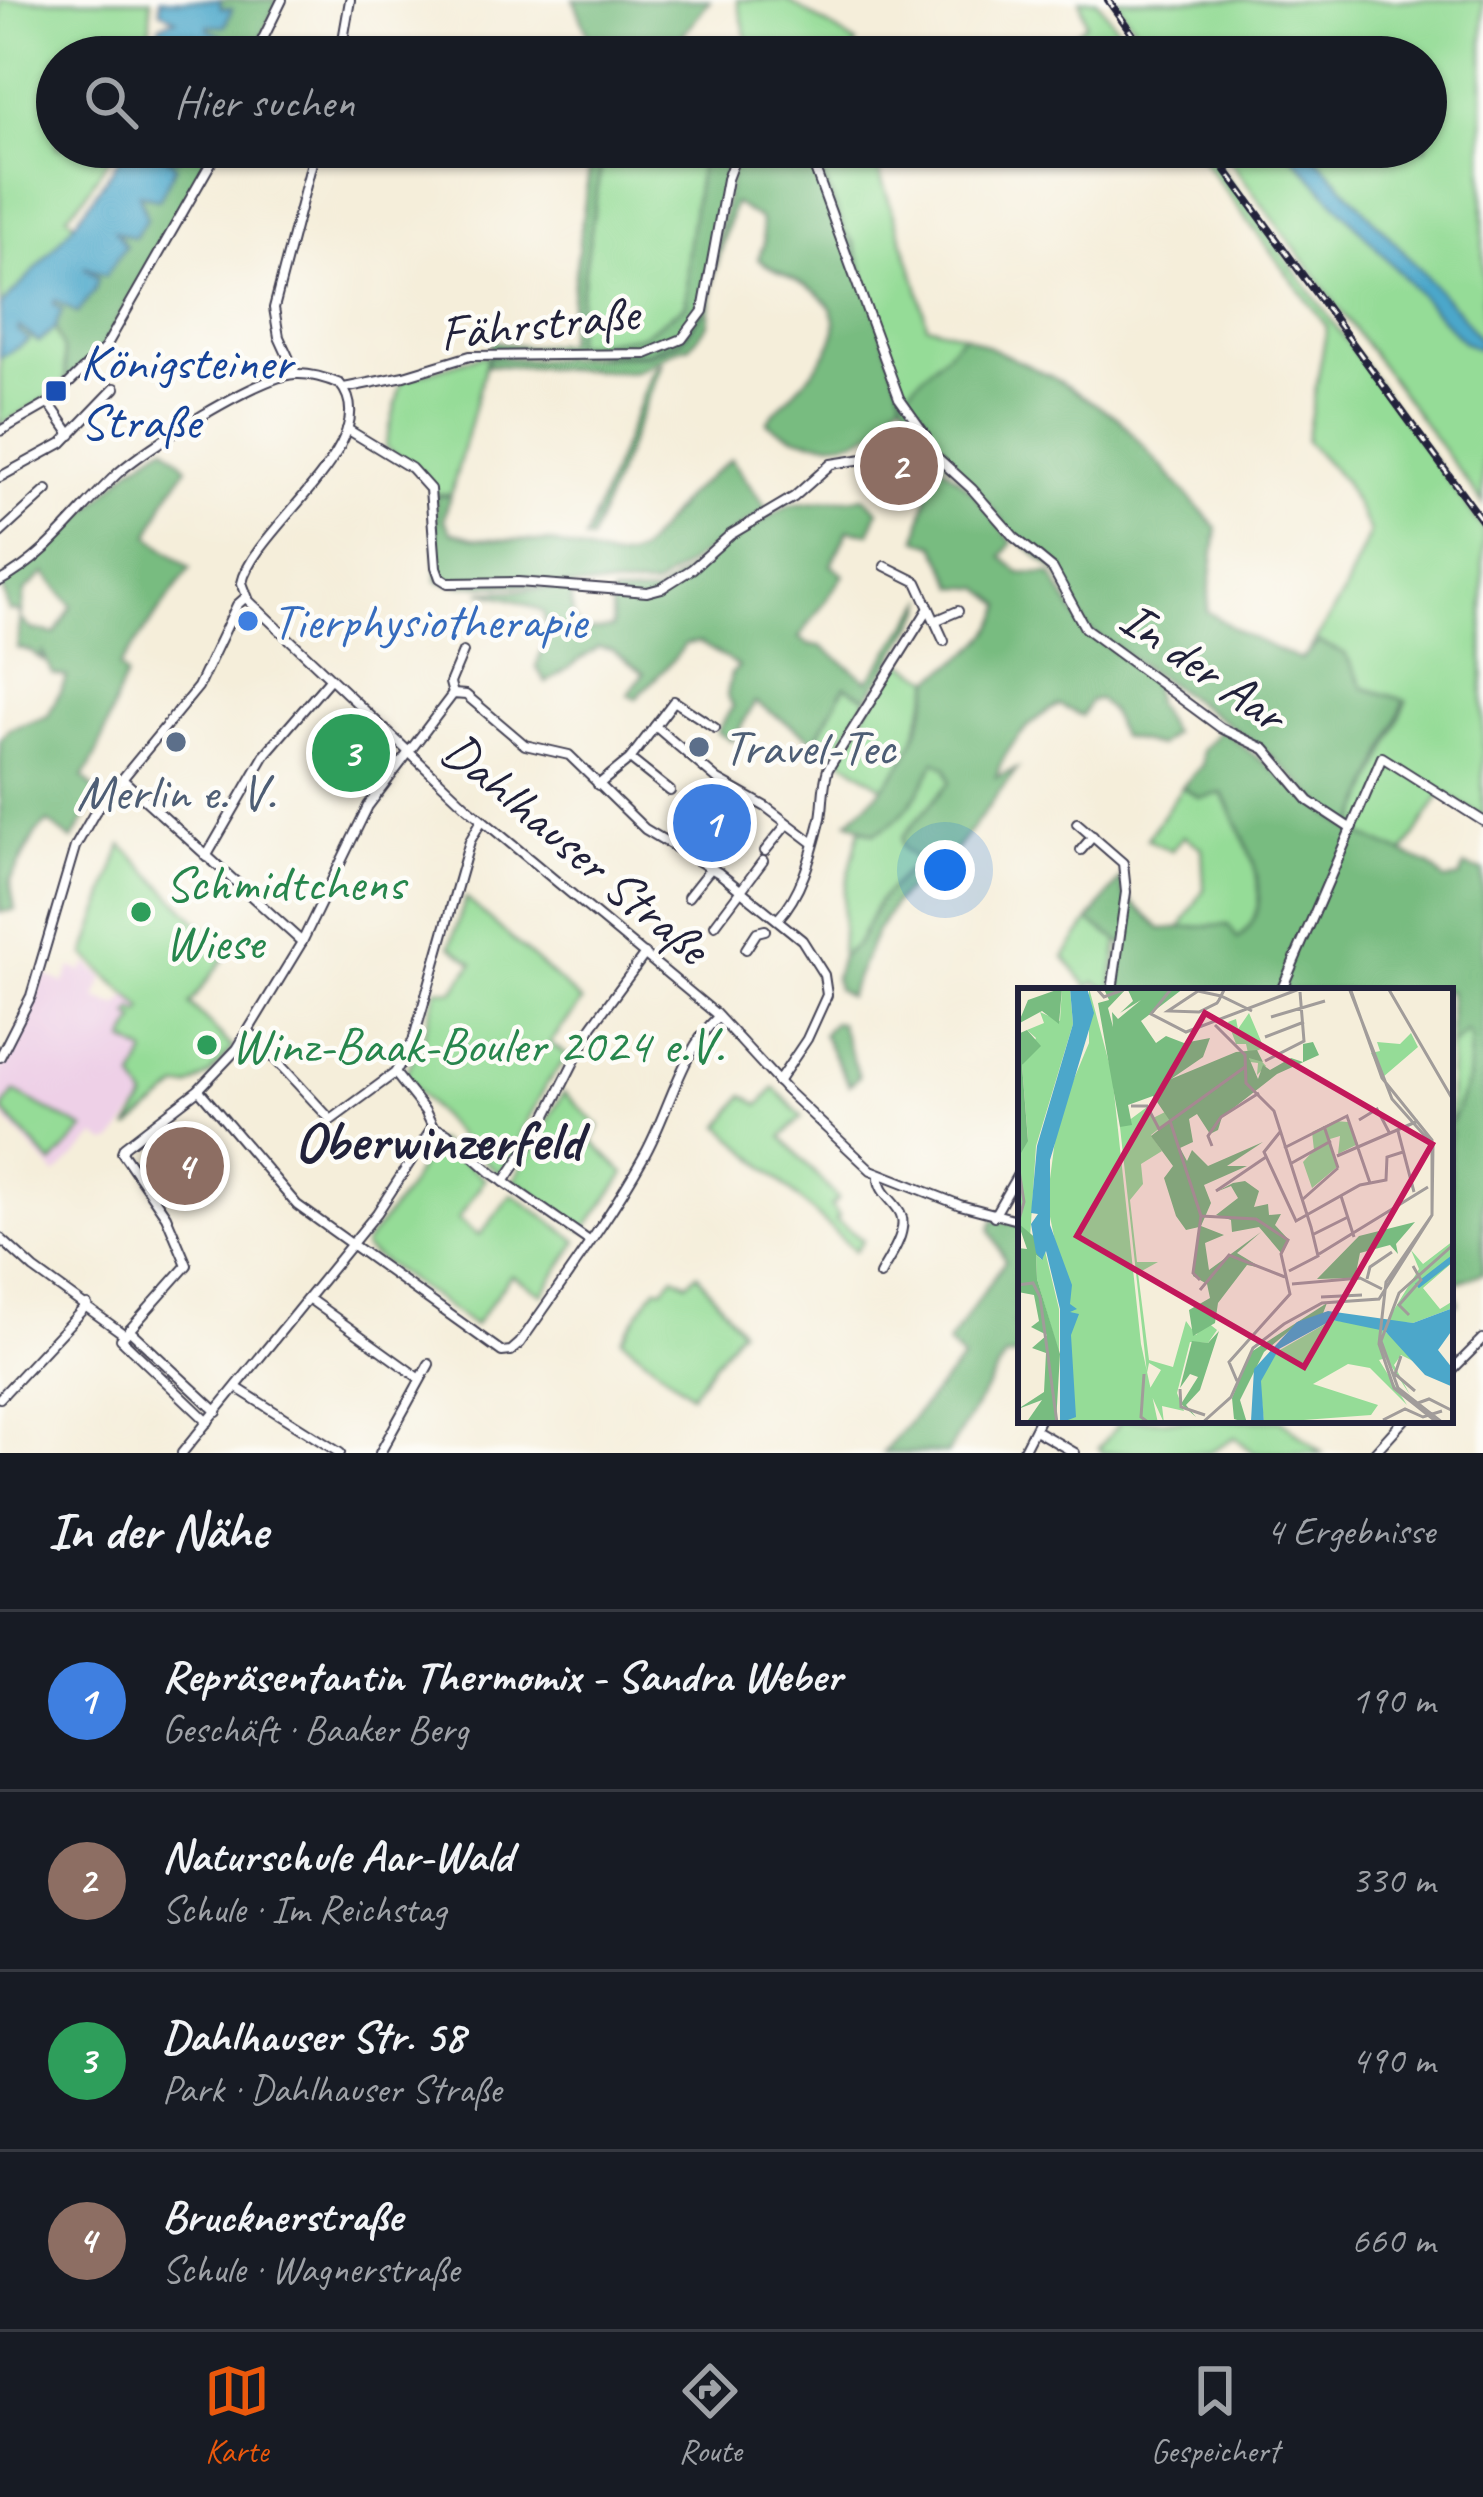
<!DOCTYPE html>
<html lang="de">
<head>
<meta charset="utf-8">
<style>
	body { margin:0; font-family:Caveat,sans-serif; background:#242831; color:#f1f3f6 }
	.you { position:absolute; left:945px; top:870px; width:42px; height:42px; margin:-30px; border:9px solid #fff; border-radius:50%; background:#1a73e8; box-shadow:0 0 0 18px #1a73e833 }
	.badge { display:grid; place-items:center; width:78px; height:78px; border-radius:50%; background:#ea580c; color:#fff; font-size:39px; font-weight:700 }
	.pin { position:absolute; translate:-50% -50%; border:6px solid #fff; box-shadow:0 3px 12px #0006 }
	.list { margin:0; padding:0; list-style:none }
	h2 { display:flex; justify-content:space-between; align-items:center; height:156px; margin:0; padding:0 48px; font-size:51px }
	h2 small { font-size:39px; font-weight:400; color:#9ea1a6 }
	.list li { display:grid; grid-template-columns:78px 1fr auto; gap:36px; align-items:center; box-sizing:border-box; height:180px; padding:0 48px; border-top:3px solid #363941 }
	.list b { display:block; font-size:45px; white-space:nowrap }
	.list p { margin:0; font-size:39px; white-space:nowrap; color:#9ea1a6 }
	.list em { font-size:39px; font-style:normal; color:#9ea1a6 }
	.icon { flex:none; width:66px; height:66px; fill:none; stroke:currentColor; stroke-width:2; stroke-linecap:round; stroke-linejoin:round }
	.map { position:relative; flex:none; width:1483px; height:1453px; overflow:hidden }
	.search { position:absolute; background:#171b24; box-shadow:0 3px 9px #0004; left:36px; right:36px; top:36px; height:132px; display:flex; align-items:center; gap:30px; box-sizing:border-box; padding:0 42px; border-radius:66px; color:#9ea1a6; font-size:45px }
	.sheet { height:876px; background:#171b24 }
	nav { display:flex; justify-content:space-around; align-items:center; box-sizing:border-box; height:168px; border-top:3px solid #363941; background:#171b24; font-size:33px; color:#9ea1a6 }
	nav a { display:grid; justify-items:center; gap:6px }
	nav .on { color:#ea580c }
	.map>svg:first-child { display:block }
	.built { fill:#eed0e7 }
	.green { fill:#95dc97; stroke:#5c7f69; stroke-width:3 }
	.forest { fill:#78bc80; stroke:#4d6f5e; stroke-width:3; fill-rule:evenodd }
	.water { fill:#4ca7ca; stroke:#376482; stroke-width:3 }
	.lines { fill:none; stroke-linecap:round; stroke-linejoin:round }
	.street-casing { stroke:#424153; stroke-width:12 }
	.street { stroke:#fff; stroke-width:8 }
	.rail-casing { stroke:#22223b; stroke-width:8 }
	.rail { stroke:#fdfcf7; stroke-width:3; stroke-dasharray:9; stroke-linecap:butt }
	.transit-dot { fill:#1a4fb4; stroke:#fdfcf7; stroke-width:4.5 }
	.shop-dot { fill:#3f7fe0; stroke:#fdfcf7; stroke-width:4.5 }
	.service-dot { fill:#5c6f8a; stroke:#fdfcf7; stroke-width:4.5 }
	.leisure-dot { fill:#2e9e5b; stroke:#fdfcf7; stroke-width:4.5 }
	.labels { text-anchor:middle; dominant-baseline:central; stroke-width:9; stroke-linejoin:round; paint-order:stroke }
	.street-label { font-size:51px; fill:#22223b; stroke:#fdfcf7 }
	.transit-label { font-size:51px; fill:#164399; stroke:#fdfcf7; text-anchor:start }
	.shop-label { font-size:51px; fill:#366cbe; stroke:#fdfcf7; text-anchor:start }
	.service-label { font-size:51px; fill:#4e5e75; stroke:#fdfcf7; text-anchor:start }
	.leisure-label { font-size:51px; fill:#27864d; stroke:#fdfcf7; text-anchor:start }
	.quarter-label { font-size:57px; font-weight:bold; fill:#22223b; stroke:#fdfcf7 }
	.inset-river { fill:none; stroke:#4ca7ca; stroke-width:6 }
	.inset-road { fill:none; stroke:#a19c9a; stroke-width:3 }
	.view { fill:#c2185b; fill-opacity:0.15; stroke:#c2185b; stroke-width:6 }
	.inset-edge { fill:none; stroke:#22223b; stroke-width:6 }
</style>
</head>
<body>
<div class="map">
<svg width="1483" height="1453" viewBox="0 0 1483 1453">
	<rect width="100%" height="100%" fill="#fdfcf7"/>
	<filter id="ink" filterUnits="userSpaceOnUse"><feTurbulence type="fractalNoise" baseFrequency=".00833" numOctaves="2"/><feDisplacementMap in="SourceGraphic" scale="24" xChannelSelector="R" yChannelSelector="G"/><feConvolveMatrix kernelMatrix="1 2 1 2 8 2 1 2 1" color-interpolation-filters="sRGB"/></filter>
	<filter id="wash" filterUnits="userSpaceOnUse"><feTurbulence type="fractalNoise" baseFrequency=".004" numOctaves="4" result="noise"/><feDisplacementMap in="SourceGraphic" scale="48" xChannelSelector="R" yChannelSelector="G"/><feGaussianBlur stdDeviation="2.7" result="paint"/><feColorMatrix in="noise" values="0 0 0 0 0 0 0 0 0 0 0 0 0 0 0 0 0 1.4 0 .05"/><feComposite in="paint" operator="in"/></filter>
	<g filter="url(#wash)">
		<rect width="100%" height="100%" fill="#f5eeda"/>
		<!-- built -->
		<path class="built" d="M87,963L104,978L96,999L118,1006L128,996L143,1009L125,1040L147,1052L146,1098L114,1141L107,1143L96,1136L56,1175L0,1113V1070L33,1005L43,974L64,983L71,967L83,972Z"/>
		<!-- green -->
		<g class="green">
			<path d="M0,0H151L149,57V43L127,51L125,57H57V147H116L84,197L67,215L75,224L39,269L0,306Z"/>
			<path d="M737,0H787L856,43L854,57H752Z"/>
			<path d="M1080,0H1097L1139,57H1126L1113,40L1085,57H1052L1086,23Z"/>
			<path d="M1115,0H1483V504L1220,147H1426V57H1156Z"/>
			<path d="M604,147H695L702,153L688,250L686,306L642,336L573,346Z"/>
			<path d="M812,147H843L875,160L917,283L927,325L964,335L902,398L854,243L845,232Z"/>
			<path d="M1193,147H1205L1483,528V817L1442,792L1403,854L1352,831L1407,701L1364,688L1345,654L1319,642L1304,659L1343,595L1370,532L1344,481L1306,441L1327,327Z"/>
			<path d="M19,326L38,342L55,328L64,350L66,380L47,398L0,425V358L28,341L18,331Z"/>
			<path d="M480,356H488L451,494H435L422,472L385,447L402,380Z"/>
			<path d="M898,660L932,679L912,746L885,789L838,757Z"/>
			<path d="M845,685L867,698L834,754L815,741Z"/>
			<path d="M935,760L946,768L951,782L903,837L902,846L918,859L879,901L858,943L841,957L844,894L860,829L874,833C903,810 920,793 935,760Z"/>
			<path d="M1182,787L1200,798L1222,793C1242,839 1284,899 1238,939L1228,926L1179,930L1204,889L1202,848L1184,836L1171,851L1147,839Z"/>
			<path d="M122,845L228,953L190,1004L233,1048L209,1075L189,1087L178,1088L128,1129L146,1099L134,1080L146,1053L125,1041L136,1020L130,1016L134,1010L140,1014L143,1009L85,955Z"/>
			<path d="M466,898L582,1002L550,1043L568,1056L547,1083L520,1135L524,1144L499,1174L456,1134L404,1076L421,1043L437,989L453,991L473,963L450,946Z"/>
			<path d="M1089,921L1118,941L1111,991L1095,982L1088,987L1064,957Z"/>
			<path d="M1467,1032L1472,1037L1469,1081L1450,1125V1047Z"/>
			<path d="M775,1088L802,1117L782,1137L838,1199L831,1206L839,1216L836,1220L863,1240L855,1251L721,1126L744,1095L759,1105Z"/>
			<path d="M14,1092L84,1129L52,1164L2,1110Z"/>
			<path d="M564,1092L599,1126L592,1141L625,1174L584,1231L514,1180Z"/>
			<path d="M438,1141L485,1179L458,1219L479,1236L512,1194L578,1241L542,1294L511,1275L474,1326L365,1249L364,1245L407,1190L432,1142Z"/>
			<path d="M697,1274L740,1329L691,1394L622,1339L656,1287L663,1288L674,1276L687,1283Z"/>
			<path d="M1122,1420H1281L1322,1453H1254L1235,1437L1208,1453H1103L1099,1448Z"/>
		</g>
		<!-- forest -->
		<g class="forest">
			<path d="M220,0H278L253,57H216L222,36L209,30L208,25L221,8Z"/>
			<path d="M574,0H710L666,57H597Z"/>
			<path d="M183,147H216L100,351L66,380L64,350L55,328L62,310L54,305L55,299L76,313L83,267L116,231L135,237L147,219L139,193L159,153L178,159Z"/>
			<path d="M592,147H604L573,345L641,336L686,305L688,250L702,153L695,147H729L702,311L682,338L645,353L489,354L493,341L527,347L566,343Z"/>
			<path d="M736,147H812L845,232L854,243L902,396L964,335L1052,377L1118,418L1217,528L1207,611L1239,632L1300,660L1319,642L1345,654L1364,688L1405,700L1353,831L1429,865L1445,880L1460,877L1465,866L1483,871V1273L1452,1284L1458,1303L1450,1306V1125L1468,1081L1471,1037L1466,1032L1450,1047V991H1115L1123,944L1089,921L1122,876L1123,894L1161,929L1228,925L1238,939C1284,900 1242,839 1223,793L1200,798L1182,787L1202,765V750L1221,729L1349,829L1261,747L1086,627L1058,572L1018,540L972,484L937,453L902,398C894,407 886,420 877,428C849,452 793,443 767,422C788,390 873,334 816,292C798,279 776,273 758,259L764,243L761,220L734,203L714,275L708,324L690,346C667,349 654,367 631,372L486,365L489,357L536,360L647,355L683,340L705,311Z"/>
			<path d="M663,361L590,541L585,540L653,370Z"/>
			<path d="M165,445L187,467L165,500L149,536L190,568L119,667L126,676C109,709 105,748 83,777L100,795L72,840L48,822L36,833L10,881L15,910L0,912V740L9,729L48,716L67,677L53,674L42,650L43,661L30,651L17,648L21,616L18,611H9L1,582L52,547L131,468ZM45,573L72,606L55,634L31,629L21,619L25,591Z"/>
			<path d="M917,452H927L972,491L1012,542L1002,557L1020,573L1051,574L1083,629L1152,678L1155,704L1172,733L1158,746L1120,736L1111,712L1098,699L1090,701L1082,716L1059,705C1033,716 1003,750 996,777L1017,769L956,850L919,877L894,904L876,933L848,996L837,989L835,977L841,957L858,943L879,901L917,860L902,847V837L950,782L946,768L935,761C922,789 905,821 874,833L848,821C901,775 917,749 932,679C959,659 995,641 1003,605L981,588L956,587L935,545L917,539L929,488L910,467Z"/>
			<path d="M731,459L767,509L655,587L457,585L437,581L435,495H450L444,519L451,532L473,538L550,542L613,559L629,557L641,551L687,495Z"/>
			<path d="M864,497L878,510L870,533L848,530L831,565L844,575L799,638L809,645L821,646L868,681L925,601V608L867,698L845,686L815,741L755,702L733,741L717,732L733,706L727,696L731,674L739,667L699,642L685,644C671,667 652,679 636,699L628,695L644,673L612,650L599,647L546,683L536,666L548,635L543,612L515,600L481,592L570,588L573,616L581,632L612,628V595L656,594L733,539L789,505Z"/>
			<path d="M833,1022L840,1023L859,1076L849,1085L823,1034Z"/>
			<path d="M993,1220L1021,1224V1311L1014,1324L1021,1329V1355L1005,1357L948,1453H883L963,1359L948,1344L1005,1261L990,1230Z"/>
		</g>
		<!-- water -->
		<g class="water">
			<path d="M160,0H220L221,8L232,9L225,26H208L209,30L223,36L216,57H156L160,25L176,19L160,11Z"/>
			<path d="M126,147H183L178,159L161,153L176,166L159,200L139,194L147,219L134,238L116,231L126,246L105,276L84,267L98,279L95,290L77,313L55,300L54,305L62,310L55,328L39,342L19,327L18,331L29,340L0,358V306C50,258 90,206 126,147Z"/>
			<path d="M1284,147H1307L1459,312L1481,342L1478,349L1463,342Z"/>
		</g>
	</g>
	<g filter="url(#ink)">
		<g class="lines">
			<defs>
				<g id="street">
					<path d="M254,57L282,0"/>
					<path d="M340,57L350,0"/>
					<path d="M807,147L899,398L926,436L928,449"/>
					<path d="M296,374L279,337L274,308L316,147"/>
					<path d="M344,388L404,376L470,356L646,354L682,339L703,311L727,179L739,147"/>
					<path d="M49,403L71,435"/>
					<path d="M347,429L411,468L430,489L436,567L440,578L448,583L518,582L647,592L662,588L692,569L730,535L794,497L831,464L928,449"/>
					<path d="M0,431L49,403L105,348L220,147"/>
					<path d="M928,449L972,489L1014,537L1053,569L1085,628L1221,728L1265,749L1309,801L1350,828"/>
					<path d="M0,477L62,443L115,388"/>
					<path d="M0,533L47,490"/>
					<path d="M885,566L917,582L944,641"/>
					<path d="M0,581C48,556 78,511 117,474C145,448 259,376 295,374C311,373 326,378 340,384C388,441 253,529 242,583L249,601L468,808L715,1013L786,1090L871,1170L960,1205L1021,1221"/>
					<path d="M937,620L958,611"/>
					<path d="M453,694L450,683L463,652"/>
					<path d="M655,726L718,780L766,807L812,842"/>
					<path d="M630,759L670,791"/>
					<path d="M122,779L302,942"/>
					<path d="M598,785L630,759L674,701L715,728"/>
					<path d="M1077,823L1123,863L1126,892L1112,991"/>
					<path d="M732,829L752,802"/>
					<path d="M1081,850L1093,836"/>
					<path d="M765,851L787,824"/>
					<path d="M206,857L266,753L330,679"/>
					<path d="M707,866L728,838"/>
					<path d="M688,897L711,868"/>
					<path d="M778,919C803,892 812,852 821,818C824,803 822,788 828,769L927,611"/>
					<path d="M715,925L763,861"/>
					<path d="M746,949L757,932L765,930"/>
					<path d="M1281,991L1382,757L1483,821"/>
					<path d="M249,1031L331,1120L395,1073L413,1041L470,841L482,820"/>
					<path d="M0,1057L31,996L75,847L95,812L198,687L237,605L246,597"/>
					<path d="M395,1073L425,1111L433,1127L447,1133L493,1174L589,1241"/>
					<path d="M199,1090L297,1205L502,1352L511,1351L520,1343C562,1282 608,1221 644,1156C669,1112 681,1051 718,1017"/>
					<path d="M879,1175C877,1198 907,1204 902,1228C900,1244 887,1261 880,1275"/>
					<path d="M504,1182L541,1127L592,1026L645,954"/>
					<path d="M994,1216L1021,1169"/>
					<path d="M0,1238L34,1269L125,1335L121,1339L208,1422"/>
					<path d="M308,1298L419,1378"/>
					<path d="M129,1330L217,1412"/>
					<path d="M125,1335L187,1265L166,1216L122,1152L124,1147L198,1090L237,1049L302,942L368,806L453,694L466,695L525,745L569,755L645,829L719,873L802,940L824,975L827,995L807,1039L778,1082"/>
					<path d="M1450,1372L1483,1339"/>
					<path d="M237,1388L340,1453"/>
					<path d="M0,1398L87,1305"/>
					<path d="M1035,1430L1075,1453"/>
					<path d="M182,1453L377,1213L433,1127"/>
					<path d="M380,1453L429,1364"/>
					<path d="M1022,1453L1039,1420"/>
					<path d="M1374,1453L1404,1420"/>
				</g>
			</defs>
			<!-- street casing -->
			<use href="#street" class="street-casing"/>
			<!-- street -->
			<use href="#street" class="street"/>
			<defs>
				<g id="rail">
					<path d="M1108,0L1149,57"/>
					<path d="M1209,147L1483,522"/>
				</g>
			</defs>
			<!-- rail casing -->
			<use href="#rail" class="rail-casing"/>
			<!-- rail -->
			<use href="#rail" class="rail"/>
		</g>
	</g>
	<!-- markers -->
	<rect class="transit-dot" x="44" y="379" width="24" height="24" rx="6"/>
	<circle class="shop-dot" cx="248" cy="621" r="12"/>
	<g class="service-dot">
		<circle cx="176" cy="742" r="12"/>
		<circle cx="699" cy="747" r="12"/>
	</g>
	<g class="leisure-dot">
		<circle cx="141" cy="912" r="12"/>
		<circle cx="207" cy="1045" r="12"/>
	</g>
	<g class="labels">
		<!-- street labels -->
		<g class="street-label">
			<text transform="translate(539 323) rotate(-6)">Fährstraße</text>
			<text transform="translate(1203 666) rotate(35)">In der Aar</text>
			<text transform="translate(576 848) rotate(40)">Dahlhauser Straße</text>
		</g>
		<!-- transit labels -->
		<g class="transit-label">
			<text x="80" y="362">Königsteiner<tspan x="80" dy="59">Straße</tspan></text>
		</g>
		<!-- shop labels -->
		<g class="shop-label">
			<text x="272" y="621">Tierphysiotherapie</text>
		</g>
		<!-- service labels -->
		<g class="service-label">
			<text x="723" y="747">Travel-Tec</text>
			<text x="176" y="792" text-anchor="middle">Merlin e. V.</text>
		</g>
		<!-- leisure labels -->
		<g class="leisure-label">
			<text x="165" y="883">Schmidtchens<tspan x="165" dy="59">Wiese</tspan></text>
			<text x="231" y="1045">Winz-Baak-Bouler 2024 e.V.</text>
		</g>
		<!-- quarter labels -->
		<g class="quarter-label">
			<text x="438" y="1141">Oberwinzerfeld</text>
		</g>
	</g>
	<!-- overview -->
	<g transform="translate(1018 988)">
		<rect width="435" height="435" fill="#f5eeda"/>
		<path d="M44,0H52L55,36L18,158L12,250L0,234V164L10,152L4,77L18,50L9,42L26,35L22,24L42,33ZM71,0L94,86L123,356L140,435H50L53,332L29,214L40,129L71,55ZM231,25L246,60L235,64L248,78L239,87L240,75L232,74L228,56H218L210,34L218,31L220,41ZM393,45L400,59L365,89L353,65L362,63L359,54L382,56ZM129,119L135,130L147,124L152,132L133,147L144,163L123,176L125,196L112,212L119,274H140L120,285L131,372L155,379L168,333L178,347L189,334L199,342L190,355L172,354L159,405L166,423L144,418L146,435L131,402L143,382L131,375L129,385L102,139ZM317,133L330,134L340,156L320,166L322,148L312,151L319,179L294,200L285,174L296,162L294,144ZM435,253V274L405,300L422,321L435,313V320L395,335L369,333L401,281L393,262L405,276ZM27,263L41,321V365L19,291L18,267L24,272ZM314,332L360,339L383,355L397,374L383,367L376,377L392,407L368,370L361,372L389,417L352,380L330,376L295,396L360,417L353,427L246,435L242,394L255,366Z" fill="#95dc97"/>
		<path d="M44,0L41,36L24,23L0,36L10,12ZM109,0L90,20L95,39L94,24L100,31L123,12L102,25L115,13L110,2L166,0L123,33L138,55L148,48L166,55L192,50L185,69L153,91L218,64L239,62L245,74L231,70L240,91L245,77L252,82L273,70L285,74V56L295,54L301,67L259,86L204,129L200,142L192,146L179,126L171,131L175,154L162,160L169,173L174,162L190,178L245,154L209,178H229L186,197L193,215L183,238L206,247L187,255L191,282L243,244L219,265L244,280L229,277L200,315L197,335L175,348L171,322L192,310L189,296L175,288L181,239L168,242L158,228L146,190L155,178L133,148L152,133L135,108L110,117L114,137L102,139L80,15L91,12L86,1ZM9,42L23,58L4,77L10,153L3,165L0,46ZM227,193L241,203L236,219L250,216L251,227L263,226L257,237L270,251L263,265L241,239L214,244L213,232L198,227L220,210L213,198L198,204L215,195ZM397,234L378,256L380,266L372,257L342,265L337,290L299,291L341,248ZM0,235L20,252L25,272L18,267L19,291L42,366L38,435H8L24,412L0,421L26,404L28,365L14,360L29,347L13,339L21,333L16,307L0,304V260L9,261ZM309,315L304,328L283,333L246,364L222,412L229,435L216,431L214,410L233,364ZM201,343L182,402L168,417L178,429L163,416L180,389L172,386L162,400L174,353L190,355Z" fill="#78bc80"/>
		<path d="M52,0H69L76,25L32,172V237L54,297L52,316L59,321L52,324L61,326L53,347L58,429L42,435V321L28,263L24,272L18,265L13,236L20,226L13,225L19,158L55,36ZM435,320V341L420,362L435,381V399L407,387L367,343L314,332L261,361L243,393L246,435L233,433L236,381L279,334L310,323L395,335Z" fill="#4ca7ca"/>
		<path class="inset-river" d="M399,298L435,270"/>
		<path class="inset-road" d="M78,0L86,9L110,0M154,0L133,26L168,44L284,0M207,0L201,12L199,15L181,24L150,23L180,3L203,8L234,23M331,0L374,111L415,157L414,227L368,294L361,356L376,400L420,435M370,0L435,112M253,29L307,13M197,37L227,67L228,95L256,123L293,239L300,268L271,283M247,49L286,34M247,73L286,53L282,4M113,118H129L141,141L227,79M341,132L359,121L372,146M152,133L183,228L175,285L182,292M306,138L320,180M380,143L396,204M262,144L246,164L278,233L342,197L368,192L369,169L385,164M194,158L190,148L203,129L241,105M266,160L329,128L352,195M319,168L400,133M0,176L6,214L0,235M272,176L313,153M198,203L248,169M323,208L336,249M285,211L320,180M183,228L238,231L270,252L263,266L272,306L211,374L219,393M296,246L330,229M301,266L410,199M349,291L352,279L374,264M274,296L342,290L364,301M0,297L15,295L22,309L39,435M182,302L211,267L267,289M303,309L344,307M391,327L381,317L403,292L395,278M383,368L377,386L397,403M126,386L123,429L131,435M162,401L163,419L187,427M400,415L411,411L435,423M365,432L387,421L405,429L424,423M184,435L213,409L235,360L266,336L304,315L361,311L414,227V152L364,90L332,0M425,435L380,400L363,353L381,305L435,257"/>
		<path class="view" d="M187,25L414,156L286,379L59,248Z"/>
		<rect width="435" height="435" class="inset-edge"/>
	</g>
</svg>
<div class="you"></div>
<div class="pin badge" style="left:712px;top:823px;background:#3f7fe0">1</div>
<div class="pin badge" style="left:899px;top:466px;background:#8d6e63">2</div>
<div class="pin badge" style="left:351px;top:753px;background:#2e9e5b">3</div>
<div class="pin badge" style="left:185px;top:1166px;background:#8d6e63">4</div>
<div class="search"><svg class="icon" aria-label="search" viewBox="0 0 24 24"><circle cx="10" cy="10" r="6"/><path d="M15 15l6 6"/></svg>Hier suchen</div>
</div>
<section class="sheet">
<h2>In der Nähe<small>4 Ergebnisse</small></h2>
<ul class="list">
<li><span class="badge" style="background:#3f7fe0">1</span><div><b>Repräsentantin Thermomix - Sandra Weber</b><p>Geschäft · Baaker Berg</p></div><em>190 m</em></li>
<li><span class="badge" style="background:#8d6e63">2</span><div><b>Naturschule Aar-Wald</b><p>Schule · Im Reichstag</p></div><em>330 m</em></li>
<li><span class="badge" style="background:#2e9e5b">3</span><div><b>Dahlhauser Str. 58</b><p>Park · Dahlhauser Straße</p></div><em>490 m</em></li>
<li><span class="badge" style="background:#8d6e63">4</span><div><b>Brucknerstraße</b><p>Schule · Wagnerstraße</p></div><em>660 m</em></li>
</ul>
</section>
<nav>
<a class="on"><svg class="icon" aria-label="map" viewBox="0 0 24 24"><path d="M3 6l6-2 6 2 6-2v14l-6 2-6-2-6 2zM9 4v14M15 6v14"/></svg>Karte</a>
<a><svg class="icon" aria-label="directions" viewBox="0 0 24 24"><path d="M12 3l9 9-9 9-9-9zM9 14v-3h6M13 9l2 2-2 2"/></svg>Route</a>
<a><svg class="icon" aria-label="saved" viewBox="0 0 24 24"><path d="M7 4h10v16l-5-4-5 4z"/></svg>Gespeichert</a>
</nav>
</body>
</html>
